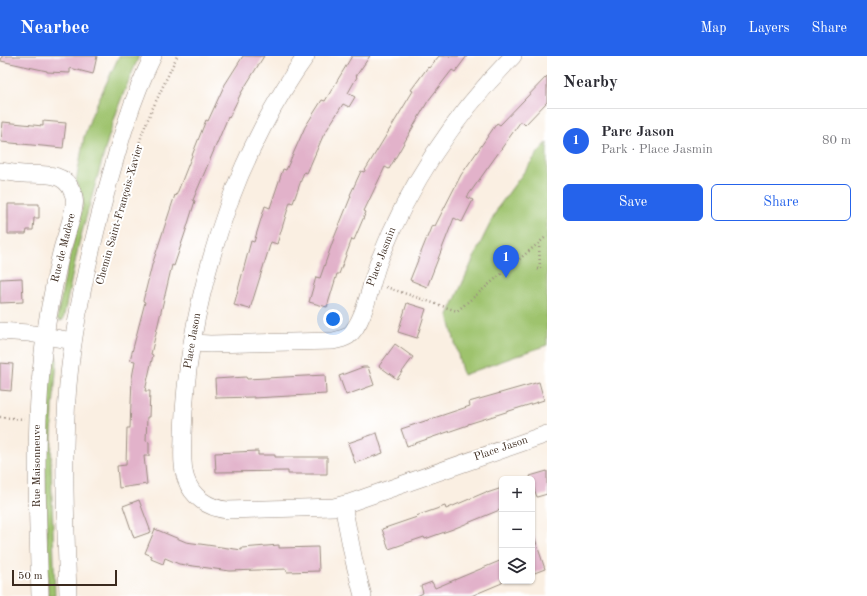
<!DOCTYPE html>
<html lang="en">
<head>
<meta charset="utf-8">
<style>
	body { margin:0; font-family:"Old Standard TT",serif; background:#f2f2f3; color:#2b2b33 }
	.controls { position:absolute; right:12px; bottom:12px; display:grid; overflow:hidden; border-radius:6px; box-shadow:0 1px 3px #0004 }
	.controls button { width:36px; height:36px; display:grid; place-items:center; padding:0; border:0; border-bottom:1px solid #e1e1e2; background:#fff; color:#2b2b33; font:20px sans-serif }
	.scale { position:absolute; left:12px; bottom:10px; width:105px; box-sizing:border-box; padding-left:4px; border:2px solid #3b2a1e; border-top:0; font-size:11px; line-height:14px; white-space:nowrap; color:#3b2a1e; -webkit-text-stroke:3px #fff; paint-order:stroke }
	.you { position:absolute; left:333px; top:263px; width:14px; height:14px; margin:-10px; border:3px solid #fff; border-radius:50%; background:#1a73e8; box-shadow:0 0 0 6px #1a73e833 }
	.badge { display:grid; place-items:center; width:26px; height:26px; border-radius:50%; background:#2563eb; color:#fff; font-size:13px; font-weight:700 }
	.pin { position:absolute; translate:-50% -33px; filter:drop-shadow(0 1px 2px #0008) }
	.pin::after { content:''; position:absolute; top:21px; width:14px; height:12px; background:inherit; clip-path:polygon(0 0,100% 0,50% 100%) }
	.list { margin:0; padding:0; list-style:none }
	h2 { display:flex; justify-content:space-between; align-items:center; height:52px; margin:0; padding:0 16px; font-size:17px }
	h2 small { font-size:13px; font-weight:400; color:#7c7c81 }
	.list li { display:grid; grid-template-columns:26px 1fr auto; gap:12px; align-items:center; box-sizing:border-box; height:64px; padding:0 16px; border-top:1px solid #e1e1e2 }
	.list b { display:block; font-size:15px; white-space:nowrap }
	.list p { margin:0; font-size:13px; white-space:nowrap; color:#7c7c81 }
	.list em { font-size:13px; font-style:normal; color:#7c7c81 }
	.actions { display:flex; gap:8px; padding:12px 16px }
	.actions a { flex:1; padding:9px 0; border:1px solid #2563eb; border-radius:6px; text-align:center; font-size:14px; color:#2563eb }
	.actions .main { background:#2563eb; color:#fff }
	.icon { flex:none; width:22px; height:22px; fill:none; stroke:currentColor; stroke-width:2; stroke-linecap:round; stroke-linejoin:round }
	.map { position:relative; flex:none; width:547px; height:540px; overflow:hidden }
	header { display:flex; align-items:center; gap:24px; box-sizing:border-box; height:56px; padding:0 20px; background:#2563eb; color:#fff }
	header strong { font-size:19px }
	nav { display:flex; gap:22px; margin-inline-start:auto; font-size:14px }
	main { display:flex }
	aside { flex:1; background:#fff }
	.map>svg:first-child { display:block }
	.green { fill:#9ec36d; stroke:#6c7646 }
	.building { fill:#e2b2ca }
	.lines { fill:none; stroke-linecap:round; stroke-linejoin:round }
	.minor-casing { stroke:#9a8c80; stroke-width:18 }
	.path { stroke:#9a8c80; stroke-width:2.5; stroke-dasharray:1 3; stroke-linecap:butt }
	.minor { stroke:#fff; stroke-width:17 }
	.labels { text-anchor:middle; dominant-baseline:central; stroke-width:4; stroke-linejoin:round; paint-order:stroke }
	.street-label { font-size:11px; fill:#3b2a1e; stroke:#fff }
</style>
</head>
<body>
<header>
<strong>Nearbee</strong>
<nav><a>Map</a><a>Layers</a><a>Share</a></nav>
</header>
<main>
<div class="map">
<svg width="547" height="540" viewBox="0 0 547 540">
	<rect width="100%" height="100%" fill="#fff"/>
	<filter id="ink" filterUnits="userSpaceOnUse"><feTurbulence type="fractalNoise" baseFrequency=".025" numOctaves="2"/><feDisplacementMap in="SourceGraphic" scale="8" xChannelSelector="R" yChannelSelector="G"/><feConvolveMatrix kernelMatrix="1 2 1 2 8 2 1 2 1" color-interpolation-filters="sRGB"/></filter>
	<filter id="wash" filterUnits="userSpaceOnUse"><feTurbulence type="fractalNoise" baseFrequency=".012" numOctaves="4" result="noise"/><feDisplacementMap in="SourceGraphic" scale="16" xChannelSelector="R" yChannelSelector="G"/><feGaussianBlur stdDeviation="0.9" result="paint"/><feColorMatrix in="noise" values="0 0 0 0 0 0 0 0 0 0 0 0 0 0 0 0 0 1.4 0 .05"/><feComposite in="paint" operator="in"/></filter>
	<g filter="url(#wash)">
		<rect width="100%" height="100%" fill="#faefe2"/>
		<!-- green -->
		<g class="green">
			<path d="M119,0H139L120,46L108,83L79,187L63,264L60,265L57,263L65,221L83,148V142L76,126L84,81L92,58Z"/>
			<path d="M547,87V289L463,319L448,259L482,184L499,150L540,94Z"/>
			<path d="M56,300L57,305L53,351L51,406L55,540H48L45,397L46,362L51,301Z"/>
		</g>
		<g id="blocks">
			<!-- building -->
			<g class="building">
				<path d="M2,0H97L93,18L70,12V17L47,16V15L1,5Z"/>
				<path d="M243,0H264L241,37L229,62L228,61L193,144L195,145L187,171L174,210L172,209L151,298L153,299L145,335H150L149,361H147L146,385L149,386V400H144L147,428L119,432L117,410L126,409L127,372H130L132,322L135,305L130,304L145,246L143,245L152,209L175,139L176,140L206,64L208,65L224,30Z"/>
				<path d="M352,0H370L356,20L357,21L348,37L355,41L349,51L343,48L323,80L307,117L304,116L293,147L290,146L277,188L271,186L250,253L234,249L251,185L254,186L265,150L270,152L283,113L286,114L305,71L322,44L325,45Z"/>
				<path d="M439,0H467L455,16L452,14L428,45L389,113L385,111L364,155L366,156L354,184L352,183L339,218H337L327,251L309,246L316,221L320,222L334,182L351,140L350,139L361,115L364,116L413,35L411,34L428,11L429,12Z"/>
				<path d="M547,20V46L525,69L521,65L467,141L473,144L462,166L454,162L427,231L410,224L432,169L435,170L461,119L497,67L500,69Z"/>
				<path d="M43,65L66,67L63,92L1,86L3,66L43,70Z"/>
				<path d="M8,148H39V162H34L33,174H27L26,178H8Z"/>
				<path d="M22,222L23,246L0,247V223Z"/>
				<path d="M407,247L426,253L417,282L398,276Z"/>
				<path d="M395,288L413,301L397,323L379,310Z"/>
				<path d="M0,307L13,308L11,335L0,334Z"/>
				<path d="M363,311H368L374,329L346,339L339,320Z"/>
				<path d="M325,319L326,338L254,342V341L216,342L215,323L246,321L247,323Z"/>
				<path d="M539,326L544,344L468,368V369L407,390L401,373L470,350L469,346Z"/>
				<path d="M377,377L383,397L355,407L348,387Z"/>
				<path d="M258,395V399H275V401H327V418H288V415L216,416L215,397Z"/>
				<path d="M547,415V438L537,441L532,427V423H531L530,420Z"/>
				<path d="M502,432V453L453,473L425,483L424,481L389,493L382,473L417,461L416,460L445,450L446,453L486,436L487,437Z"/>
				<path d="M139,444L151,476L134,482L123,450Z"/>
				<path d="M155,473L186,486L242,494V492L279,489V492L318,491L319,515L287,516L286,513L230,515L179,508L165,502L163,508L151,503L152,500L145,497Z"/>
				<path d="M532,480H534L545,513L532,518Z"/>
				<path d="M502,504V527L471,540H417L423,537L421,530L432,526L435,532Z"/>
			</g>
		</g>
	</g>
	<g filter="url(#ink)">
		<use href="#blocks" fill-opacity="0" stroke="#9a8c80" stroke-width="1"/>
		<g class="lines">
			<defs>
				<g id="minor">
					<path d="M306,0C275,43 247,98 229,147C203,220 185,300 183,378C183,392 181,409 186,423C192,441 208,452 227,454L334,451L349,447L547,378"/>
					<path d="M0,115C8,116 16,118 24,118C41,119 64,115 72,135C74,139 75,145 74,150C72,164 66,179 62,193C57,212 54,231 50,250C32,346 37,443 40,540"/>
					<path d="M0,275L28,277L73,285"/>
					<path d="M193,287L210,288L333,285C338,284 343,283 348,280C365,267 371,225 379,205C409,128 455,59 513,0"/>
					<path d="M343,449L354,505L363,540"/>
					<path d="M68,540C66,470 62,399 68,329C74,264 88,202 105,140C118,92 131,44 153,0"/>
				</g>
			</defs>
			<!-- minor casing -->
			<use href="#minor" class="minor-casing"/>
			<!-- path -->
			<g class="path">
				<path d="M112,178L143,75L151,56L177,0"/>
				<path d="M537,213H540L539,188"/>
				<path d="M386,231L457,255L547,180"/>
				<path d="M0,361L24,363"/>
			</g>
			<!-- minor -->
			<use href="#minor" class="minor"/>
		</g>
	</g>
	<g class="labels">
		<!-- street labels -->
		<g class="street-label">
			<text transform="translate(120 159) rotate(-74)">Chemin Saint-François-Xavier</text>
			<text transform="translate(64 192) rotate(-76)">Rue de Madère</text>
			<text transform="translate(382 201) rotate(-69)">Place Jasmin</text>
			<text transform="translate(193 285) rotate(-80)">Place Jason</text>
			<text transform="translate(501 393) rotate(-19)">Place Jason</text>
			<text transform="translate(37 410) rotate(-90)">Rue Maisonneuve</text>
		</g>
	</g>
</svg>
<div class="controls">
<button>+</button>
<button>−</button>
<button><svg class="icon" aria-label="layers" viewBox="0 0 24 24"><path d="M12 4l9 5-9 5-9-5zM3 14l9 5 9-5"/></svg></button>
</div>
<div class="scale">50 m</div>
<div class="you"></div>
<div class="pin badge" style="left:506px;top:222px">1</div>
</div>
<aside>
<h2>Nearby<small></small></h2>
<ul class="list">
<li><span class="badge">1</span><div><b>Parc Jason</b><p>Park · Place Jasmin</p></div><em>80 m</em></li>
</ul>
<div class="actions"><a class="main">Save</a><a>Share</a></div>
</aside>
</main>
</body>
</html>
